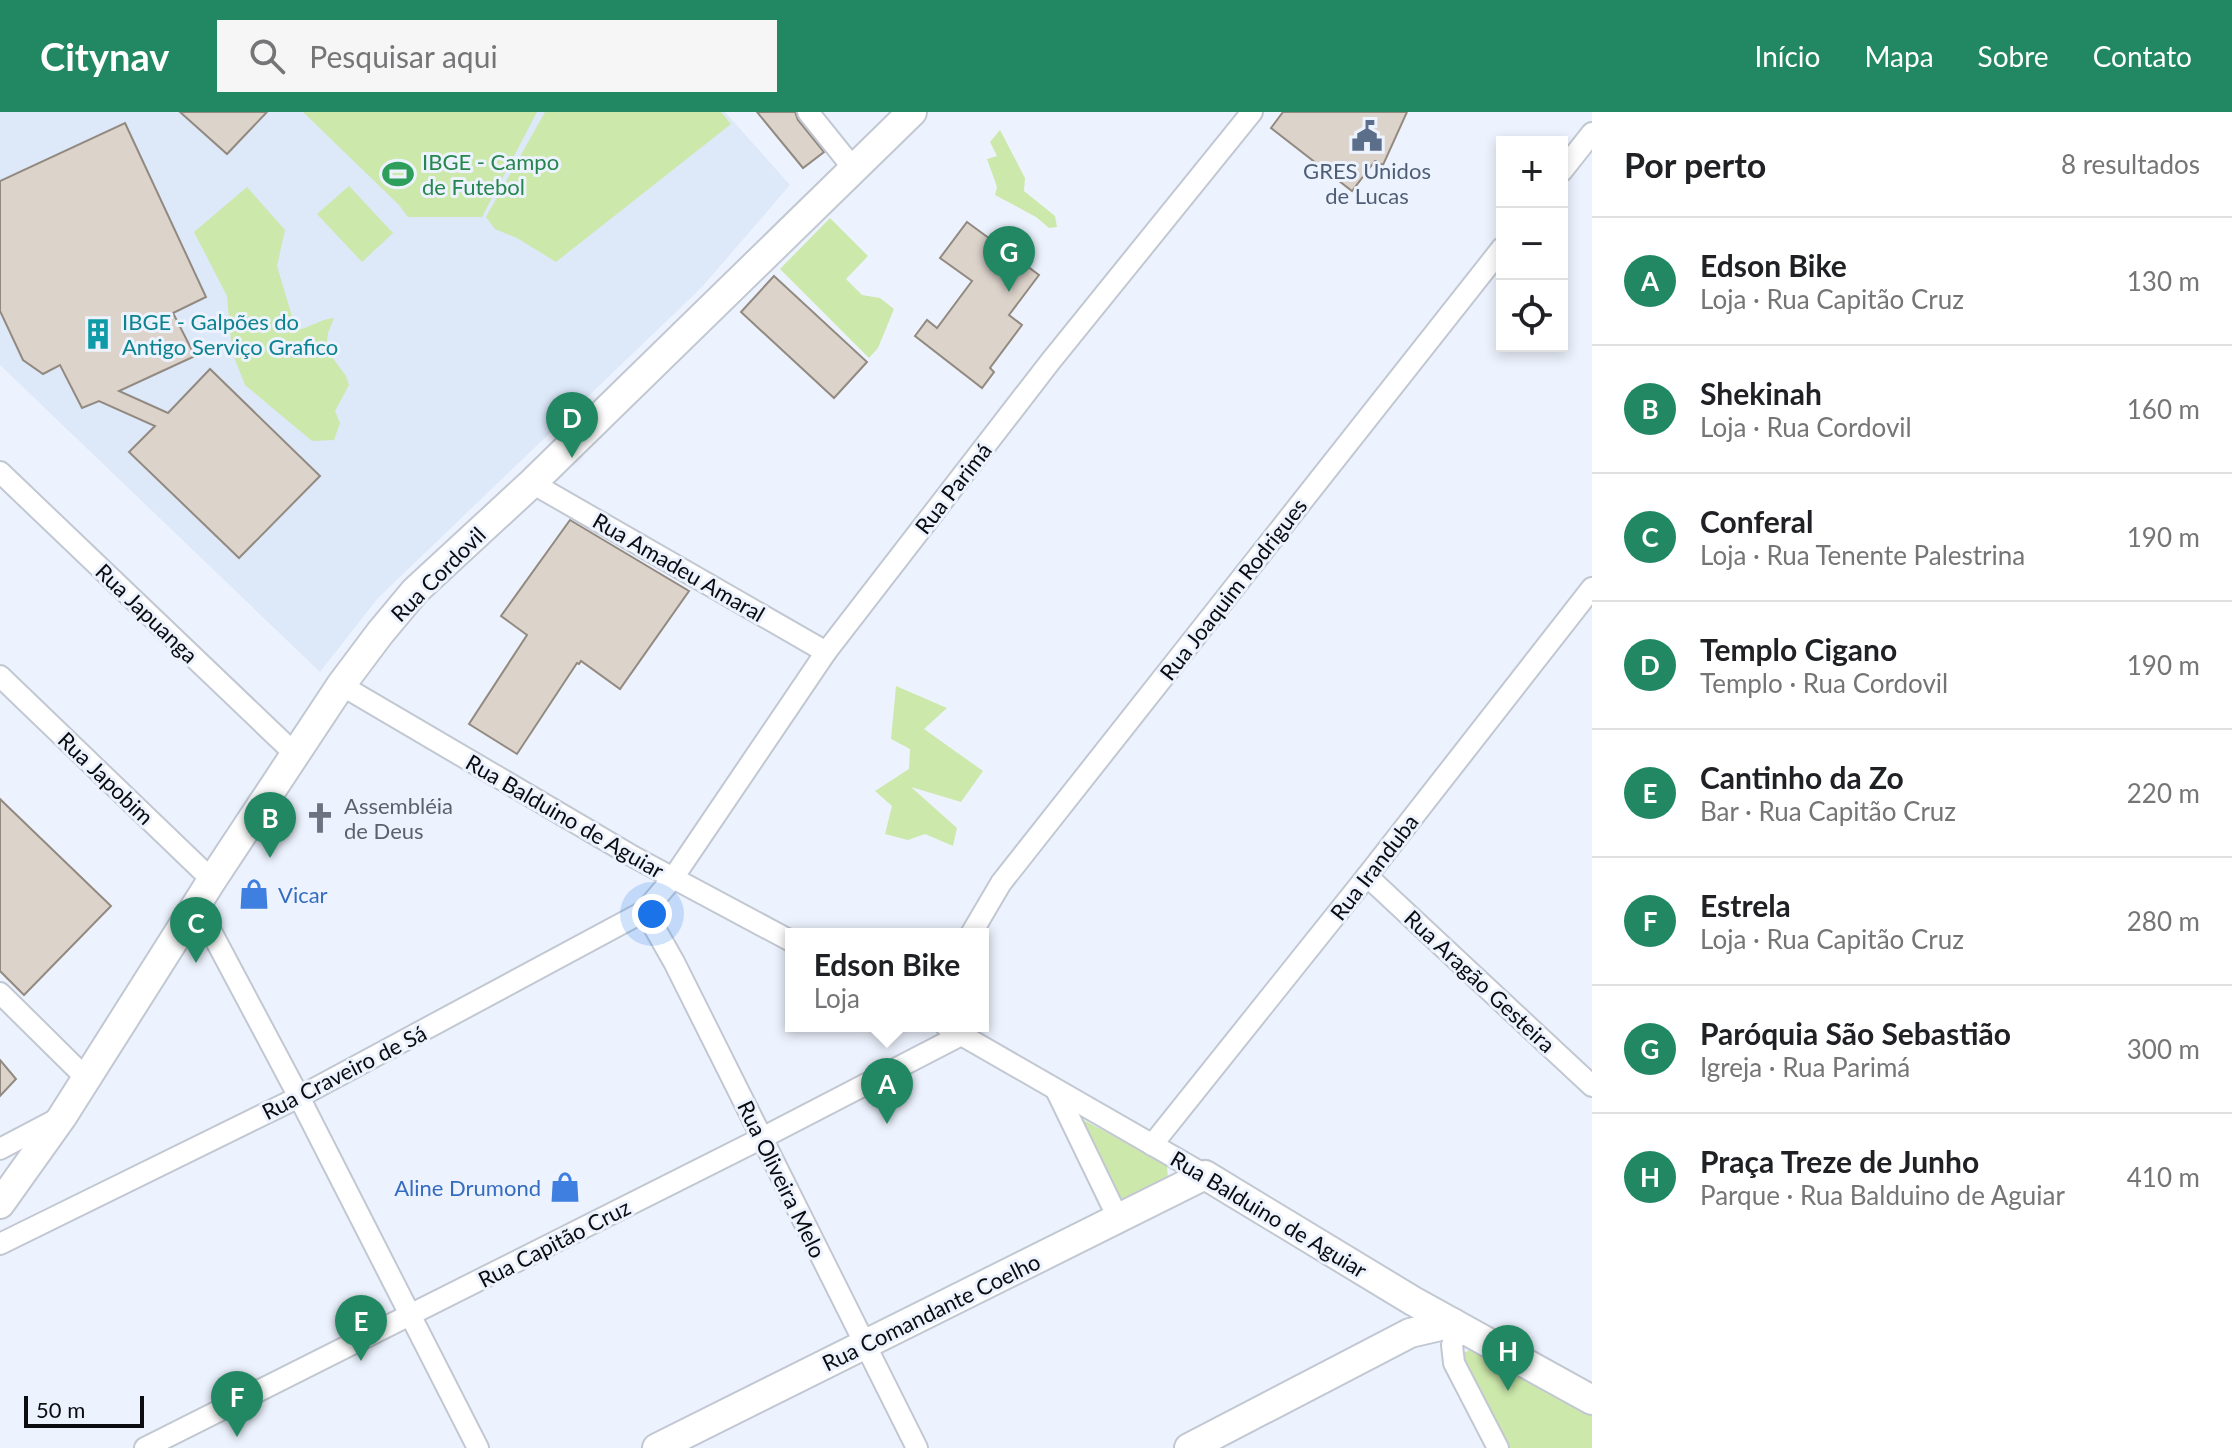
<!DOCTYPE html>
<html lang="pt">
<head>
<meta charset="utf-8">
<style>
	body { margin:0; font-family:Lato,sans-serif; background:#f6f6f6; color:#202124 }
	.controls { position:absolute; right:24px; top:24px; display:grid; overflow:hidden; border-radius:0px; box-shadow:0 4px 12px #0003 }
	.controls button { width:72px; height:72px; display:grid; place-items:center; padding:0; border:0; border-bottom:2px solid #e0e0e0; background:#fff; color:#202124; font:40px sans-serif }
	.scale { position:absolute; left:24px; bottom:20px; width:120px; box-sizing:border-box; padding-left:8px; border:4px solid #0a0c0f; border-top:0; font-size:22px; line-height:28px; white-space:nowrap; color:#0a0c0f; -webkit-text-stroke:6px #edf3fe; paint-order:stroke }
	.you { position:absolute; left:652px; top:802px; width:28px; height:28px; margin:-20px; border:6px solid #fff; border-radius:50%; background:#1a73e8; box-shadow:0 0 0 12px #1a73e833 }
	.badge { display:grid; place-items:center; width:52px; height:52px; border-radius:50%; background:#218863; color:#fff; font-size:26px; font-weight:700 }
	.pin { position:absolute; translate:-50% -66px; filter:drop-shadow(0 2px 4px #0008) }
	.pin::after { content:''; position:absolute; top:42px; width:28px; height:24px; background:inherit; clip-path:polygon(0 0,100% 0,50% 100%) }
	.popup { position:absolute; left:785px; top:816px; width:204px; height:104px; box-sizing:border-box; display:grid; place-content:center; border-radius:0px; background:#fff; filter:drop-shadow(0 2px 6px #0005); font-size:26px; white-space:nowrap; color:#757577 }
	.popup b { font-size:30px; color:#202124 }
	.popup::after { content:''; position:absolute; left:50%; top:100%; margin-left:-16px; border:16px solid transparent; border-top-color:#fff }
	.list { margin:0; padding:0; list-style:none }
	h2 { display:flex; justify-content:space-between; align-items:center; height:104px; margin:0; padding:0 32px; font-size:34px }
	h2 small { font-size:26px; font-weight:400; color:#757577 }
	.list li { display:grid; grid-template-columns:52px 1fr auto; gap:24px; align-items:center; box-sizing:border-box; height:128px; padding:0 32px; border-top:2px solid #e0e0e0 }
	.list b { display:block; font-size:30px; white-space:nowrap }
	.list p { margin:0; font-size:26px; white-space:nowrap; color:#757577 }
	.list em { font-size:26px; font-style:normal; color:#757577 }
	.icon { flex:none; width:44px; height:44px; fill:none; stroke:currentColor; stroke-width:2; stroke-linecap:round; stroke-linejoin:round }
	.map { position:relative; flex:none; width:1592px; height:1336px; overflow:hidden }
	header { display:flex; align-items:center; gap:48px; box-sizing:border-box; height:112px; padding:0 40px; background:#218863; color:#fff }
	header strong { font-size:38px }
	nav { display:flex; gap:44px; margin-inline-start:auto; font-size:28px }
	.search { width:560px; height:72px; background:#f6f6f6; display:flex; align-items:center; gap:20px; box-sizing:border-box; padding:0 28px; border-radius:0px; color:#757577; font-size:30px }
	main { display:flex }
	aside { flex:1; background:#fff }
	.map>svg:first-child { display:block }
	.built { fill:#dde8f9 }
	.green { fill:#cce8ab }
	.building { fill:#dcd3cb; stroke:#928a81; stroke-width:2 }
	.lines { fill:none; stroke-linecap:round; stroke-linejoin:round }
	.street-casing { stroke:#c2c8d2; stroke-width:24 }
	.secondary-casing { stroke:#c2c8d2; stroke-width:32 }
	.street { stroke:#fff; stroke-width:20 }
	.secondary { stroke:#fff; stroke-width:28 }
	.labels { text-anchor:middle; dominant-baseline:central; stroke-width:6; stroke-linejoin:round; paint-order:stroke }
	.leisure-label { font-size:22px; fill:#27864d; stroke:#edf3fe; text-anchor:start }
	.service-label { font-size:22px; fill:#4e5e75; stroke:#edf3fe }
	.culture-label { font-size:22px; fill:#0d838f; stroke:#edf3fe; text-anchor:start }
	.street-label { font-size:22px; fill:#0a0c0f; stroke:#edf3fe }
	.worship-label { font-size:22px; fill:#5b616d; stroke:#edf3fe; text-anchor:start }
	.shop-label { font-size:22px; fill:#366cbe; stroke:#edf3fe; text-anchor:start }
</style>
</head>
<body>
<header>
<strong>Citynav</strong>
<div class="search"><svg class="icon" aria-label="search" viewBox="0 0 24 24"><circle cx="10" cy="10" r="6"/><path d="M15 15l6 6"/></svg>Pesquisar aqui</div>
<nav><a>Início</a><a>Mapa</a><a>Sobre</a><a>Contato</a></nav>
</header>
<main>
<div class="map">
<svg width="1592" height="1336" viewBox="0 0 1592 1336">
	<rect width="100%" height="100%" fill="#edf3fe"/>
	<!-- built -->
	<path class="built" d="M0,0H725L790,73L702,175L378,486L320,560L0,253Z"/>
	<!-- green -->
	<g class="green">
		<path d="M303,0H537L482,105H408L399,93Z"/>
		<path d="M545,0H721L731,12L556,150L517,126L495,117L486,105Z"/>
		<path d="M1000,18L1025,66L1024,79L1055,104L1057,115L1049,116L1036,105L995,83L997,75L987,47L997,44L990,30Z"/>
		<path d="M349,74L393,121L362,150L317,102Z"/>
		<path d="M247,75L285,118L277,154L296,218C310,216 320,207 334,206L328,221L326,237L346,264L349,273L335,299L340,311L334,328L312,329L245,273L232,240L227,184L194,120Z"/>
		<path d="M830,106L868,144L846,167L862,183L880,186L894,197L878,236L869,246L780,157Z"/>
		<path d="M896,574L947,596L924,617L983,659L961,690L911,675L957,716L953,734L925,722L908,728L885,722L892,694L875,679L909,657L910,637L891,627Z"/>
		<path d="M1074,1003L1159,1048L1167,1054L1168,1067L1119,1091Z"/>
		<path d="M1470,1238L1592,1304V1336H1503L1458,1253L1461,1242Z"/>
	</g>
	<!-- building -->
	<g class="building">
		<path d="M180,0H267L227,42Z"/>
		<path d="M757,0H795L798,8L824,40L803,56Z"/>
		<path d="M1283,0H1407L1383,53L1375,49L1352,79L1271,16Z"/>
		<path d="M125,11L206,185L173,201L195,244L119,279L168,301L210,257L320,364L239,446L129,340L155,314L99,289L82,296L60,253L43,262L23,248L0,199V69Z"/>
		<path d="M967,110L1039,163L1009,203L1022,213L990,256L994,260L982,276L915,224L927,208L937,216L972,169L940,146Z"/>
		<path d="M774,164L867,250L834,286L741,200Z"/>
		<path d="M570,408L689,479L620,577L581,549L579,552L577,551L517,642L469,612L527,523L501,504Z"/>
		<path d="M0,687L111,794L24,883L0,859Z"/>
		<path d="M0,948L16,967L0,984Z"/>
	</g>
	<g class="lines">
		<defs>
			<g id="street">
				<path d="M808,0L853,56"/>
				<path d="M1562,59L1592,21"/>
				<path d="M0,360L295,642"/>
				<path d="M532,371L826,540"/>
				<path d="M0,564L212,768"/>
				<path d="M341,573L634,745L791,829"/>
				<path d="M1367,764L1592,974"/>
				<path d="M197,793L299,985L478,1336"/>
				<path d="M645,799L674,850L917,1336"/>
				<path d="M971,822L1001,771L1502,136"/>
				<path d="M0,881L85,965"/>
				<path d="M946,914L1205,1063"/>
				<path d="M1057,980L1118,1106"/>
				<path d="M1152,1033L1367,764L1592,476"/>
				<path d="M0,1037L57,1007"/>
				<path d="M0,1132L299,985L645,799L673,766L826,540L1050,250L1252,0"/>
				<path d="M1459,1215L1452,1233L1454,1251L1498,1336"/>
				<path d="M145,1336L762,1026L961,923"/>
			</g>
			<g id="secondary">
				<path d="M0,1092L62,1005L212,768L341,573L380,521L415,479L532,371L912,0"/>
				<path d="M657,1336L1205,1063L1413,1189L1592,1288"/>
				<path d="M1189,1336L1410,1221L1453,1211"/>
			</g>
		</defs>
		<!-- street casing -->
		<use href="#street" class="street-casing"/>
		<!-- secondary casing -->
		<use href="#secondary" class="secondary-casing"/>
		<!-- street -->
		<use href="#street" class="street"/>
		<!-- secondary -->
		<use href="#secondary" class="secondary"/>
	</g>
	<!-- icons -->
	<defs>
		<symbol id="civic-bare" viewBox="-9 -9 18 18"><path d="M-.6-6.5H3V-4.5H.6V-3L4-1V1h2V6H-6V1h2V-1L-.6-3ZM-1.2 2.5V6h2.4V2.5Z" fill="#5c6f8a" stroke="#edf3fe" stroke-width="2.5" paint-order="stroke"/></symbol>
		<symbol id="stadium-bare" viewBox="-9 -9 18 18"><path d="M0-5a6.5 5 0 1 0 0 10a6.5 5 0 1 0 0-10ZM-3.5-1.8h7v3.6h-7Z" fill="#2e9e5b" stroke="#edf3fe" stroke-width="2.5" paint-order="stroke"/></symbol>
		<symbol id="building-bare" viewBox="-9 -9 18 18"><path d="M-4-6H4V6H1V3H-1V6H-4ZM-2.5-4.3h1.7v1.8h-1.7ZM.8-4.3h1.7v1.8H.8ZM-2.5-1h1.7V.8h-1.7ZM.8-1h1.7V.8H.8Z" fill="#0f9aa8" stroke="#edf3fe" stroke-width="2.5" paint-order="stroke"/></symbol>
		<symbol id="church-bare" viewBox="-9 -9 18 18"><path d="M-1.2-6h2.4v3.5h3.3v2.4h-3.3V6h-2.4V-.1h-3.3v-2.4h3.3Z" fill="#6b7280" stroke="#edf3fe" stroke-width="2.5" paint-order="stroke"/></symbol>
		<symbol id="shop-bare" viewBox="-9 -9 18 18"><path d="M-5-2.5h2.3a2.7 3.5 0 0 1 5.4 0H5L5.5 6h-11ZM-1.5-2.5h3a1.5 2.3 0 0 0-3 0Z" fill="#3f7fe0" stroke="#edf3fe" stroke-width="2.5" paint-order="stroke"/></symbol>
	</defs>
	<g fill-rule="evenodd">
		<use href="#civic-bare" x="1345" y="2" width="44" height="44"/>
		<use href="#stadium-bare" x="376" y="40" width="44" height="44"/>
		<use href="#building-bare" x="76" y="200" width="44" height="44"/>
		<use href="#church-bare" x="298" y="684" width="44" height="44"/>
		<use href="#shop-bare" x="232" y="760" width="44" height="44"/>
		<use href="#shop-bare" x="543" y="1053" width="44" height="44"/>
	</g>
	<g class="labels">
		<!-- leisure labels -->
		<g class="leisure-label">
			<text x="422" y="49">IBGE - Campo<tspan x="422" dy="25">de Futebol</tspan></text>
		</g>
		<!-- service labels -->
		<g class="service-label">
			<text x="1367" y="58">GRES Unidos<tspan x="1367" dy="25">de Lucas</tspan></text>
		</g>
		<!-- culture labels -->
		<g class="culture-label">
			<text x="122" y="209">IBGE - Galpões do<tspan x="122" dy="25">Antigo Serviço Grafico</tspan></text>
		</g>
		<!-- street labels -->
		<g class="street-label">
			<text transform="translate(953 376) rotate(-52)">Rua Parimá</text>
			<text transform="translate(679 455) rotate(30)">Rua Amadeu Amaral</text>
			<text transform="translate(438 462) rotate(-45)">Rua Cordovil</text>
			<text transform="translate(1233 477) rotate(-52)">Rua Joaquim Rodrigues</text>
			<text transform="translate(147 501) rotate(44)">Rua Japuanga</text>
			<text transform="translate(106 666) rotate(44)">Rua Japobim</text>
			<text transform="translate(565 704) rotate(30)">Rua Balduino de Aguiar</text>
			<text transform="translate(1374 755) rotate(-52)">Rua Iranduba</text>
			<text transform="translate(1480 869) rotate(43)">Rua Aragão Gesteira</text>
			<text transform="translate(344 960) rotate(-27)">Rua Craveiro de Sá</text>
			<text transform="translate(782 1067) rotate(64)">Rua Oliveira Melo</text>
			<text transform="translate(1269 1102) rotate(31)">Rua Balduino de Aguiar</text>
			<text transform="translate(554 1131) rotate(-27)">Rua Capitão Cruz</text>
			<text transform="translate(931 1200) rotate(-26)">Rua Comandante Coelho</text>
		</g>
		<!-- worship labels -->
		<g class="worship-label">
			<text x="344" y="693">Assembléia<tspan x="344" dy="25">de Deus</tspan></text>
		</g>
		<!-- shop labels -->
		<g class="shop-label">
			<text x="278" y="782">Vicar</text>
			<text x="541" y="1075" text-anchor="end">Aline Drumond</text>
		</g>
	</g>
</svg>
<div class="controls">
<button>+</button>
<button>−</button>
<button><svg class="icon" aria-label="locate" viewBox="0 0 24 24"><circle cx="12" cy="12" r="6"/><path d="M12 2v4M12 18v4M2 12h4M18 12h4"/></svg></button>
</div>
<div class="scale">50 m</div>
<div class="you"></div>
<div class="pin badge" style="left:887px;top:1012px">A</div>
<div class="popup"><b>Edson Bike</b>Loja</div>
<div class="pin badge" style="left:270px;top:746px">B</div>
<div class="pin badge" style="left:196px;top:851px">C</div>
<div class="pin badge" style="left:572px;top:346px">D</div>
<div class="pin badge" style="left:361px;top:1249px">E</div>
<div class="pin badge" style="left:237px;top:1325px">F</div>
<div class="pin badge" style="left:1009px;top:180px">G</div>
<div class="pin badge" style="left:1508px;top:1279px">H</div>
</div>
<aside>
<h2>Por perto<small>8 resultados</small></h2>
<ul class="list">
<li><span class="badge">A</span><div><b>Edson Bike</b><p>Loja · Rua Capitão Cruz</p></div><em>130 m</em></li>
<li><span class="badge">B</span><div><b>Shekinah</b><p>Loja · Rua Cordovil</p></div><em>160 m</em></li>
<li><span class="badge">C</span><div><b>Conferal</b><p>Loja · Rua Tenente Palestrina</p></div><em>190 m</em></li>
<li><span class="badge">D</span><div><b>Templo Cigano</b><p>Templo · Rua Cordovil</p></div><em>190 m</em></li>
<li><span class="badge">E</span><div><b>Cantinho da Zo</b><p>Bar · Rua Capitão Cruz</p></div><em>220 m</em></li>
<li><span class="badge">F</span><div><b>Estrela</b><p>Loja · Rua Capitão Cruz</p></div><em>280 m</em></li>
<li><span class="badge">G</span><div><b>Paróquia São Sebastião</b><p>Igreja · Rua Parimá</p></div><em>300 m</em></li>
<li><span class="badge">H</span><div><b>Praça Treze de Junho</b><p>Parque · Rua Balduino de Aguiar</p></div><em>410 m</em></li>
</ul>
</aside>
</main>
</body>
</html>
